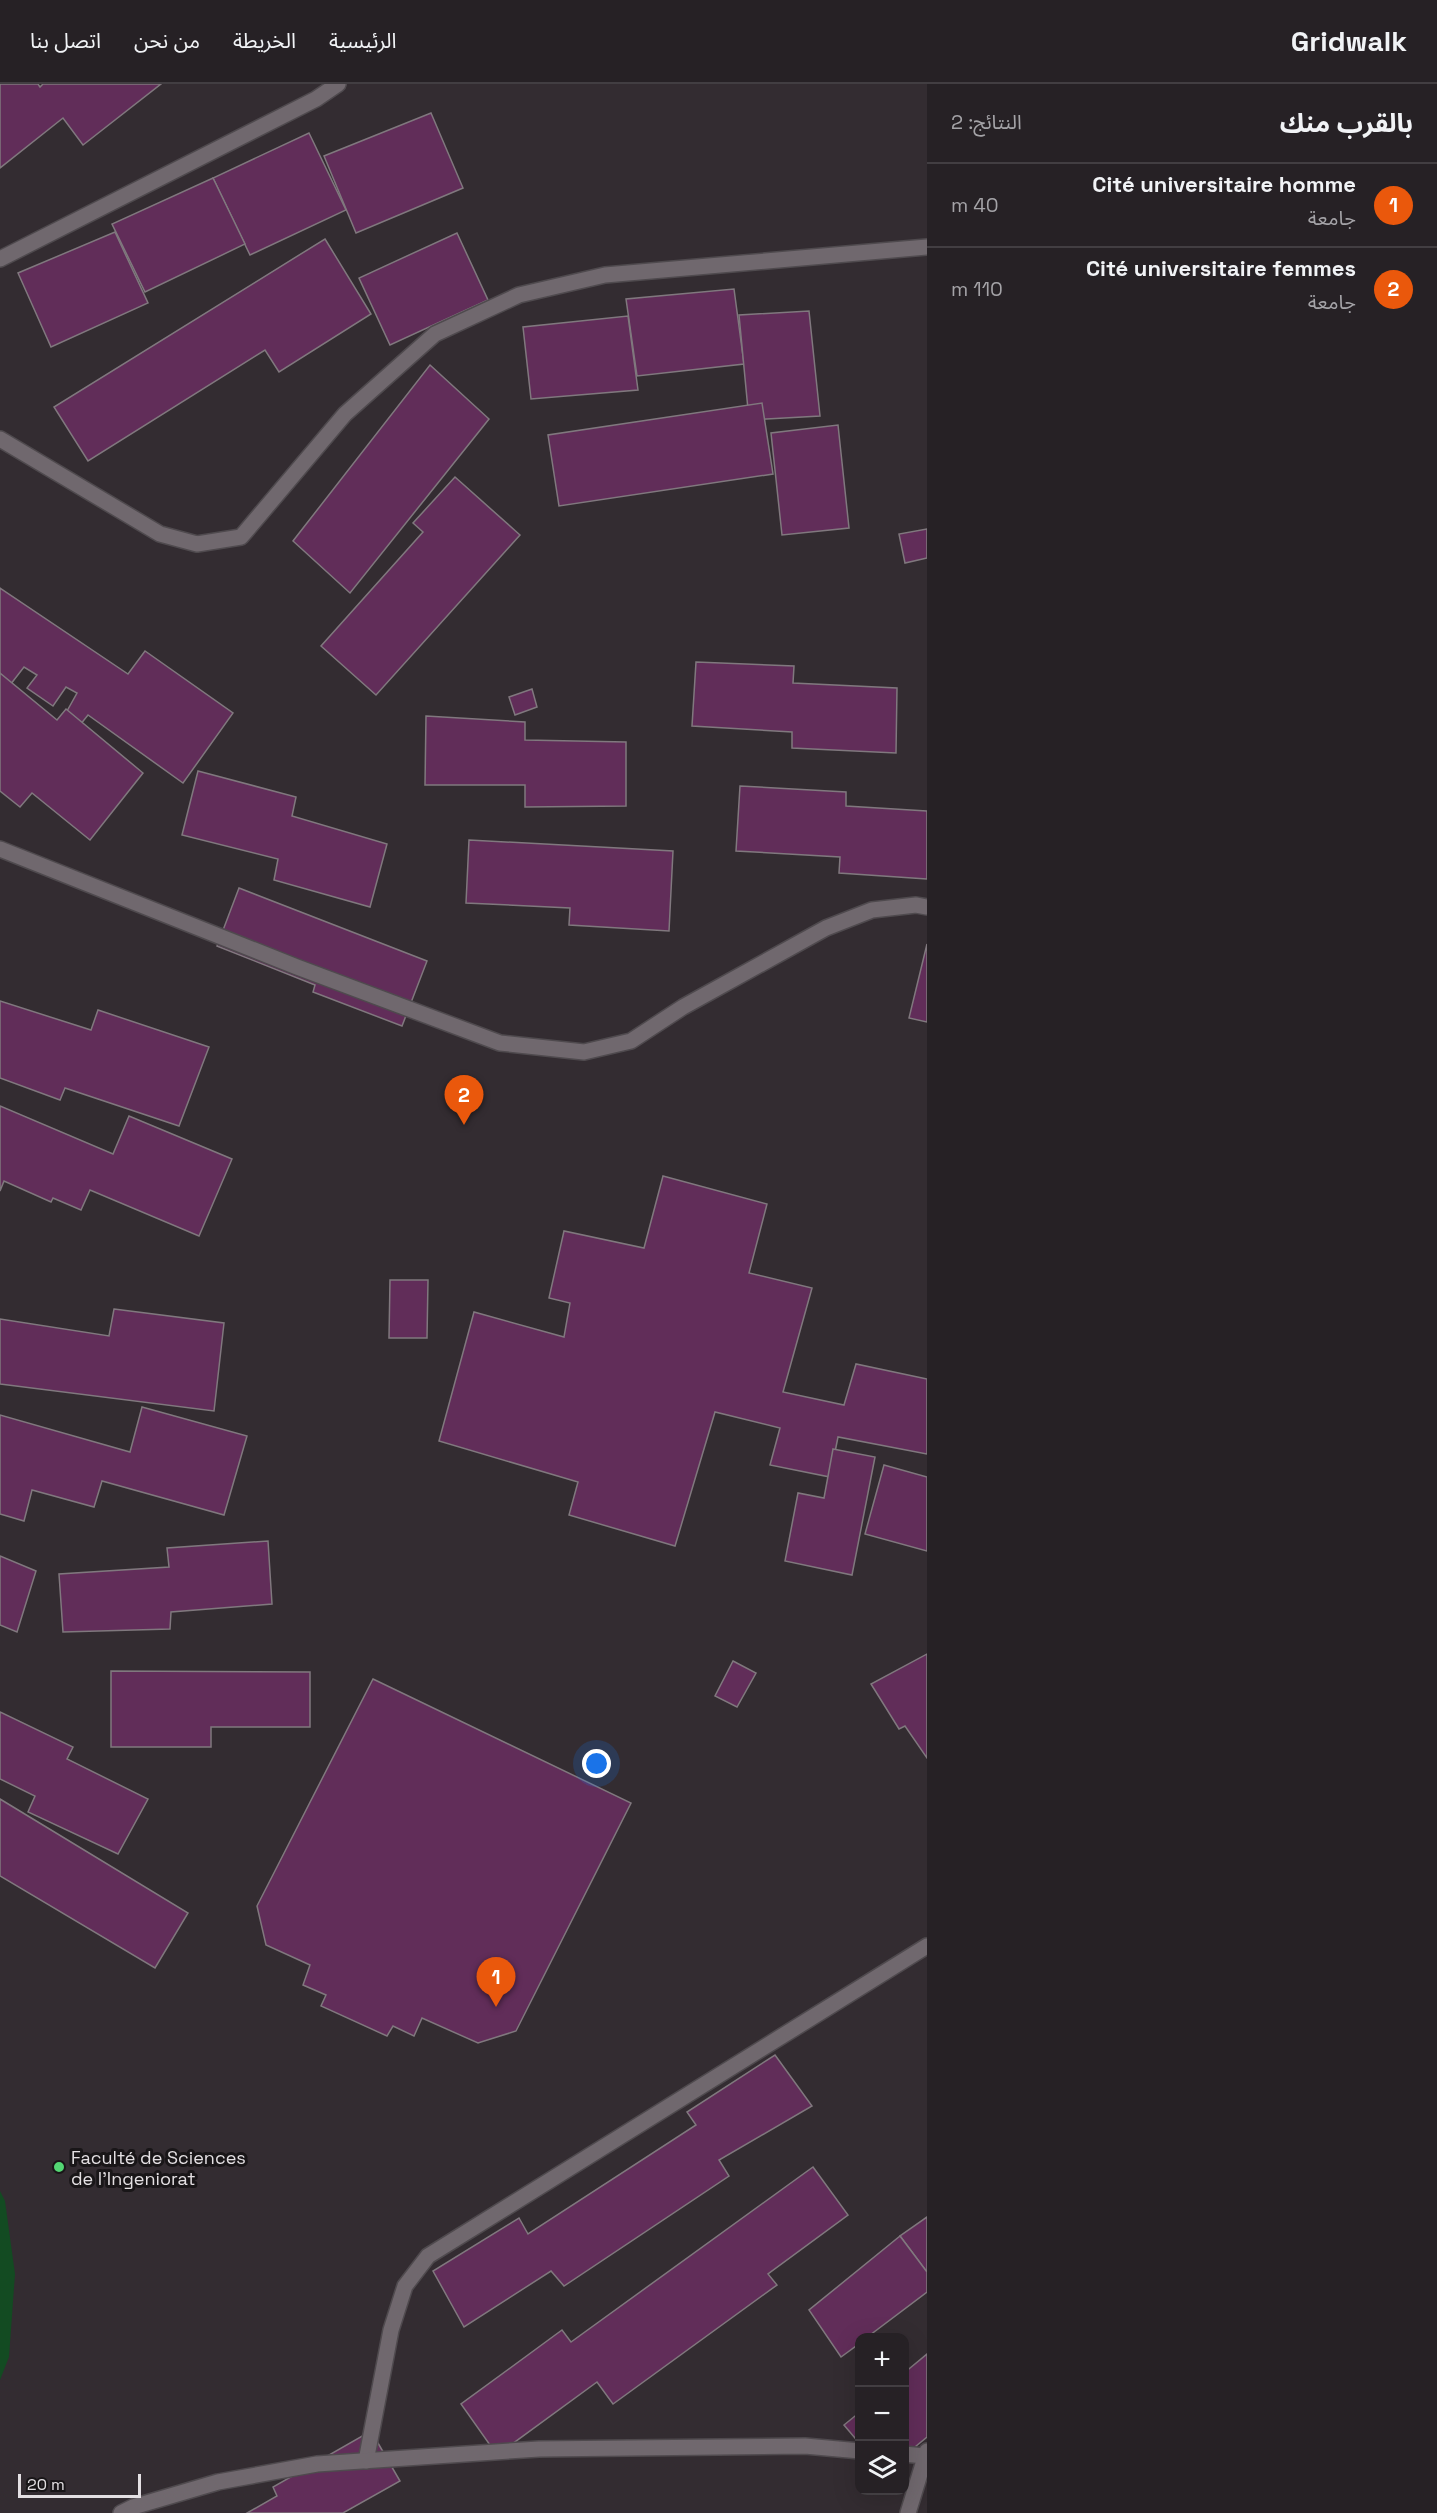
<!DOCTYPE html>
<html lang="ar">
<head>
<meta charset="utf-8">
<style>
	body { margin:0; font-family:"Space Grotesk","Noto Sans Arabic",sans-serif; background:#2e292d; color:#f1f3f6; direction:rtl }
	.controls { position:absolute; right:18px; bottom:18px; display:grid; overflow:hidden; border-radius:12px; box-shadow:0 6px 24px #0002 }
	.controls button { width:54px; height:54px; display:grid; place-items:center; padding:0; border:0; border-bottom:2px solid #423e42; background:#262125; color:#f1f3f6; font:30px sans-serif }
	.scale { position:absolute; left:18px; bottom:15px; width:123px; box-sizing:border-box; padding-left:6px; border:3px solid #e4e0e3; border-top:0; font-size:16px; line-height:21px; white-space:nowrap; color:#e4e0e3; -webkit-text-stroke:4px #191618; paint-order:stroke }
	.you { position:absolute; left:597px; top:1680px; width:21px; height:21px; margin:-15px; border:4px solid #fff; border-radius:50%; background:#1a73e8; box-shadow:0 0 0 9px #1a73e833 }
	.badge { display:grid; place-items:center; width:39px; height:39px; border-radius:50%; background:#ea580c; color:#fff; font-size:20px; font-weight:700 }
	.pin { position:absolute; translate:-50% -50px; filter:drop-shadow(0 2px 3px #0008) }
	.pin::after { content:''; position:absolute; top:32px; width:21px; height:18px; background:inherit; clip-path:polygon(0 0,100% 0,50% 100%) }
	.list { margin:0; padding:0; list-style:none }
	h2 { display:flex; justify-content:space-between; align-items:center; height:78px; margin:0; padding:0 24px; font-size:26px }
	h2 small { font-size:20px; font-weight:400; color:#a4a3a7 }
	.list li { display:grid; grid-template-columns:39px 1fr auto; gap:18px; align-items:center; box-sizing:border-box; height:84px; padding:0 24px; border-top:2px solid #423e42 }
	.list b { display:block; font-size:22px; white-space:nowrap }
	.list p { margin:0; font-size:20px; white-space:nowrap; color:#a4a3a7 }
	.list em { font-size:20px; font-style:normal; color:#a4a3a7 }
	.icon { flex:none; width:33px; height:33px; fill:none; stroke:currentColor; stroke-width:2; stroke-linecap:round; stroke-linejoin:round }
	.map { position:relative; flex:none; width:927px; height:2429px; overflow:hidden; direction:ltr }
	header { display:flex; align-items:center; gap:36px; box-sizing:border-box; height:84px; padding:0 30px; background:#262125; border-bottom:2px solid #423e42 }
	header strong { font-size:28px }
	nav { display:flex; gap:33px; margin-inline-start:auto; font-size:21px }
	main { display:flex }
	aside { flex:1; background:#262125 }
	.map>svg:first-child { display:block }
	.green { fill:#134b22 }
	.building { fill:#612d59; stroke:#80787e; stroke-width:1.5 }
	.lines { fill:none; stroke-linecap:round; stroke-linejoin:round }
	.lane-casing { stroke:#4f4a4e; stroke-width:18 }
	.street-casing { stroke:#4f4a4e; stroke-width:18 }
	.lane { stroke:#70686e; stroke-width:15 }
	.street { stroke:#70686e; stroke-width:15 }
	.poi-dot { fill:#53d673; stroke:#191618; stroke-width:2 }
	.labels { text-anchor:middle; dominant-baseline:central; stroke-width:6; stroke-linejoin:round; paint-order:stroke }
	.poi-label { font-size:18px; fill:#e4e0e3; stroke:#191618; text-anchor:start }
</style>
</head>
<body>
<header>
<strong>Gridwalk</strong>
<nav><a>الرئيسية</a><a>الخريطة</a><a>من نحن</a><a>اتصل بنا</a></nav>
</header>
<main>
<aside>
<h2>بالقرب منك<small>النتائج: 2</small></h2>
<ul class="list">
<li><span class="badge">1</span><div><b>Cité universitaire homme</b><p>جامعة</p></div><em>40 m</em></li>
<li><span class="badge">2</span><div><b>Cité universitaire femmes</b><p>جامعة</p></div><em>110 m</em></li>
</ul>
</aside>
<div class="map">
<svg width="927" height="2429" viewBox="0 0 927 2429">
	<rect width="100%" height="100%" fill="#332c31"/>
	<!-- green -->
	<path class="green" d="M0,2107L5,2117L15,2190L9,2273L0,2296Z"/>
	<!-- building -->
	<g class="building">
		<path d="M0,0H38L40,3L43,0H161L83,61L63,34L0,84Z"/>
		<path d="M431,29L463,104L356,149L324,72Z"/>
		<path d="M309,49L346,126L250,171L213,94Z"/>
		<path d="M213,94L245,160L145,208L112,140Z"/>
		<path d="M115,148L148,219L51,263L18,189Z"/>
		<path d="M457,149L488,216L390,261L359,194Z"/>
		<path d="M325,155L371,230L279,288L265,266L88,377L54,323Z"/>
		<path d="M734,205L744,280L637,292L626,215Z"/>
		<path d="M809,227L820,332L749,336L739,231Z"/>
		<path d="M628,232L638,306L531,315L523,243Z"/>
		<path d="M430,281L489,335L350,509L293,457Z"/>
		<path d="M762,319L773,390L559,422L548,351Z"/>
		<path d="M838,341L849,444L782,451L771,349Z"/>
		<path d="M455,393L520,451L376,611L321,562L423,448L413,439Z"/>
		<path d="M927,445V474L905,479L899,450Z"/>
		<path d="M0,504L128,590L145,567L233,629L183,699L88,631L76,646L62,636L77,609L66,603L53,622L27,604L37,591L24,583L0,614Z"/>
		<path d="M696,578L794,582L793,599L897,604L896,669L792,664V648L692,642Z"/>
		<path d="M0,589L57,636L66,625L143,689L90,756L32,709L20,723L0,707Z"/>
		<path d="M532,605L537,623L515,631L509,613Z"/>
		<path d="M426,632L525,638V656L626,658V722L525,723V701H425Z"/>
		<path d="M198,687L296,713L292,732L387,760L370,823L274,796L278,775L182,751Z"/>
		<path d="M740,702L846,708V722L927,727V795L839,789L840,773L736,767Z"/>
		<path d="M469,756L673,767L669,847L569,841L570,824L466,819Z"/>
		<path d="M239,804L427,877L402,942L313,908L315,901L217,862Z"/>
		<path d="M927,860V938L909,934Z"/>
		<path d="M0,917L91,946L98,926L209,963L179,1042L65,1004L60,1016L0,994Z"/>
		<path d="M0,1022L113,1070L129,1032L232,1075L199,1152L90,1106L81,1126L53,1114L51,1118L4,1097L0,1107Z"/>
		<path d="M663,1092L767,1120L749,1189L812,1204L783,1308L844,1321L856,1280L927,1295V1370L838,1353L830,1393L770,1381L780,1344L715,1328L675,1462L569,1431L578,1398L439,1357L474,1228L564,1253L570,1219L549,1214L564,1147L644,1164Z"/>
		<path d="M390,1196H428L427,1254H389Z"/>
		<path d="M114,1225L224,1239L214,1327L0,1300V1235L109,1252Z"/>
		<path d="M142,1323L247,1352L224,1431L102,1397L94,1423L32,1406L24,1437L0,1430V1331L130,1368Z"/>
		<path d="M833,1365L875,1373L852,1491L785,1477L798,1409L824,1414Z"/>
		<path d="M884,1381L927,1393V1467L865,1450Z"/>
		<path d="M268,1457L272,1520L171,1528L170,1545L63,1548L59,1490L169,1483L167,1464Z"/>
		<path d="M0,1472L36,1487L17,1548L0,1541Z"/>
		<path d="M927,1570V1674L905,1642L899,1645L871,1600Z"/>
		<path d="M733,1577L756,1589L737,1623L715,1612Z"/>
		<path d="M111,1587L310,1588V1643H211V1663H111Z"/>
		<path d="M373,1595L631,1719L516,1947L478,1959L422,1934L414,1952L393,1942L387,1952L321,1922L326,1911L303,1901L310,1881L266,1861L257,1822Z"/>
		<path d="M0,1628L73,1663L67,1675L148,1715L118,1770L28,1728L35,1712L0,1695Z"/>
		<path d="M0,1715L188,1829L155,1884L0,1792Z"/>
		<path d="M775,1971L812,2022L719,2076L729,2092L564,2202L551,2187L464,2243L433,2187L519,2134L528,2150L696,2041L687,2028Z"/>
		<path d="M813,2083L848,2131L768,2190L777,2201L613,2320L597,2298L497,2371L461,2320L562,2246L571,2258Z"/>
		<path d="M927,2133V2188L900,2152Z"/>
		<path d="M900,2152L927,2188V2208L866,2254H860V2259L841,2273L809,2226Z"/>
		<path d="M927,2270V2353L904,2372V2289Z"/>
		<path d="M860,2328V2360L844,2341Z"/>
		<path d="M371,2347L400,2397L343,2429H247L277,2412L273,2403Z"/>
	</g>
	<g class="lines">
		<defs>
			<g id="lane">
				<path d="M0,765L297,883L500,959L584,968L631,957L683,923L826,844L872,826L916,821L927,823"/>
				<path d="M904,2370L924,2372"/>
				<path d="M366,2377L391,2246L405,2202L428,2172L927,1862"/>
				<path d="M121,2429L133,2423L218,2398L317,2380L539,2365L805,2362L860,2367"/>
			</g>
			<g id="street">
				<path d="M0,175L316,15L338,0"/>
				<path d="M0,355L160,450L197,460L241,453L345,330L435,250L519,211L605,191L927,163"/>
				<path d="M908,2429L927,2367"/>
			</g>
		</defs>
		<!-- lane casing -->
		<use href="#lane" class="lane-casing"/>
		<!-- street casing -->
		<use href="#street" class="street-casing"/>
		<!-- lane -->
		<use href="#lane" class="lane"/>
		<!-- street -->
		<use href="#street" class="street"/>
	</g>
	<!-- markers -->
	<circle class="poi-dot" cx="59" cy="2083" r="6"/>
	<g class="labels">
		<!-- poi labels -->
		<g class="poi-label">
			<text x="71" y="2073">Faculté de Sciences<tspan x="71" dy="21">de l'Ingeniorat</tspan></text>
		</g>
	</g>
</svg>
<div class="controls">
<button>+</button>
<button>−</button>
<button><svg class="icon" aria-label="layers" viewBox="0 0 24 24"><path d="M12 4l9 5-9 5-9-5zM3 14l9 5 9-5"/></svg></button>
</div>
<div class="scale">20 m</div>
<div class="you"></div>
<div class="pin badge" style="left:496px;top:1923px">1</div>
<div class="pin badge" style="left:464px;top:1041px">2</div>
</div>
</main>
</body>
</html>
